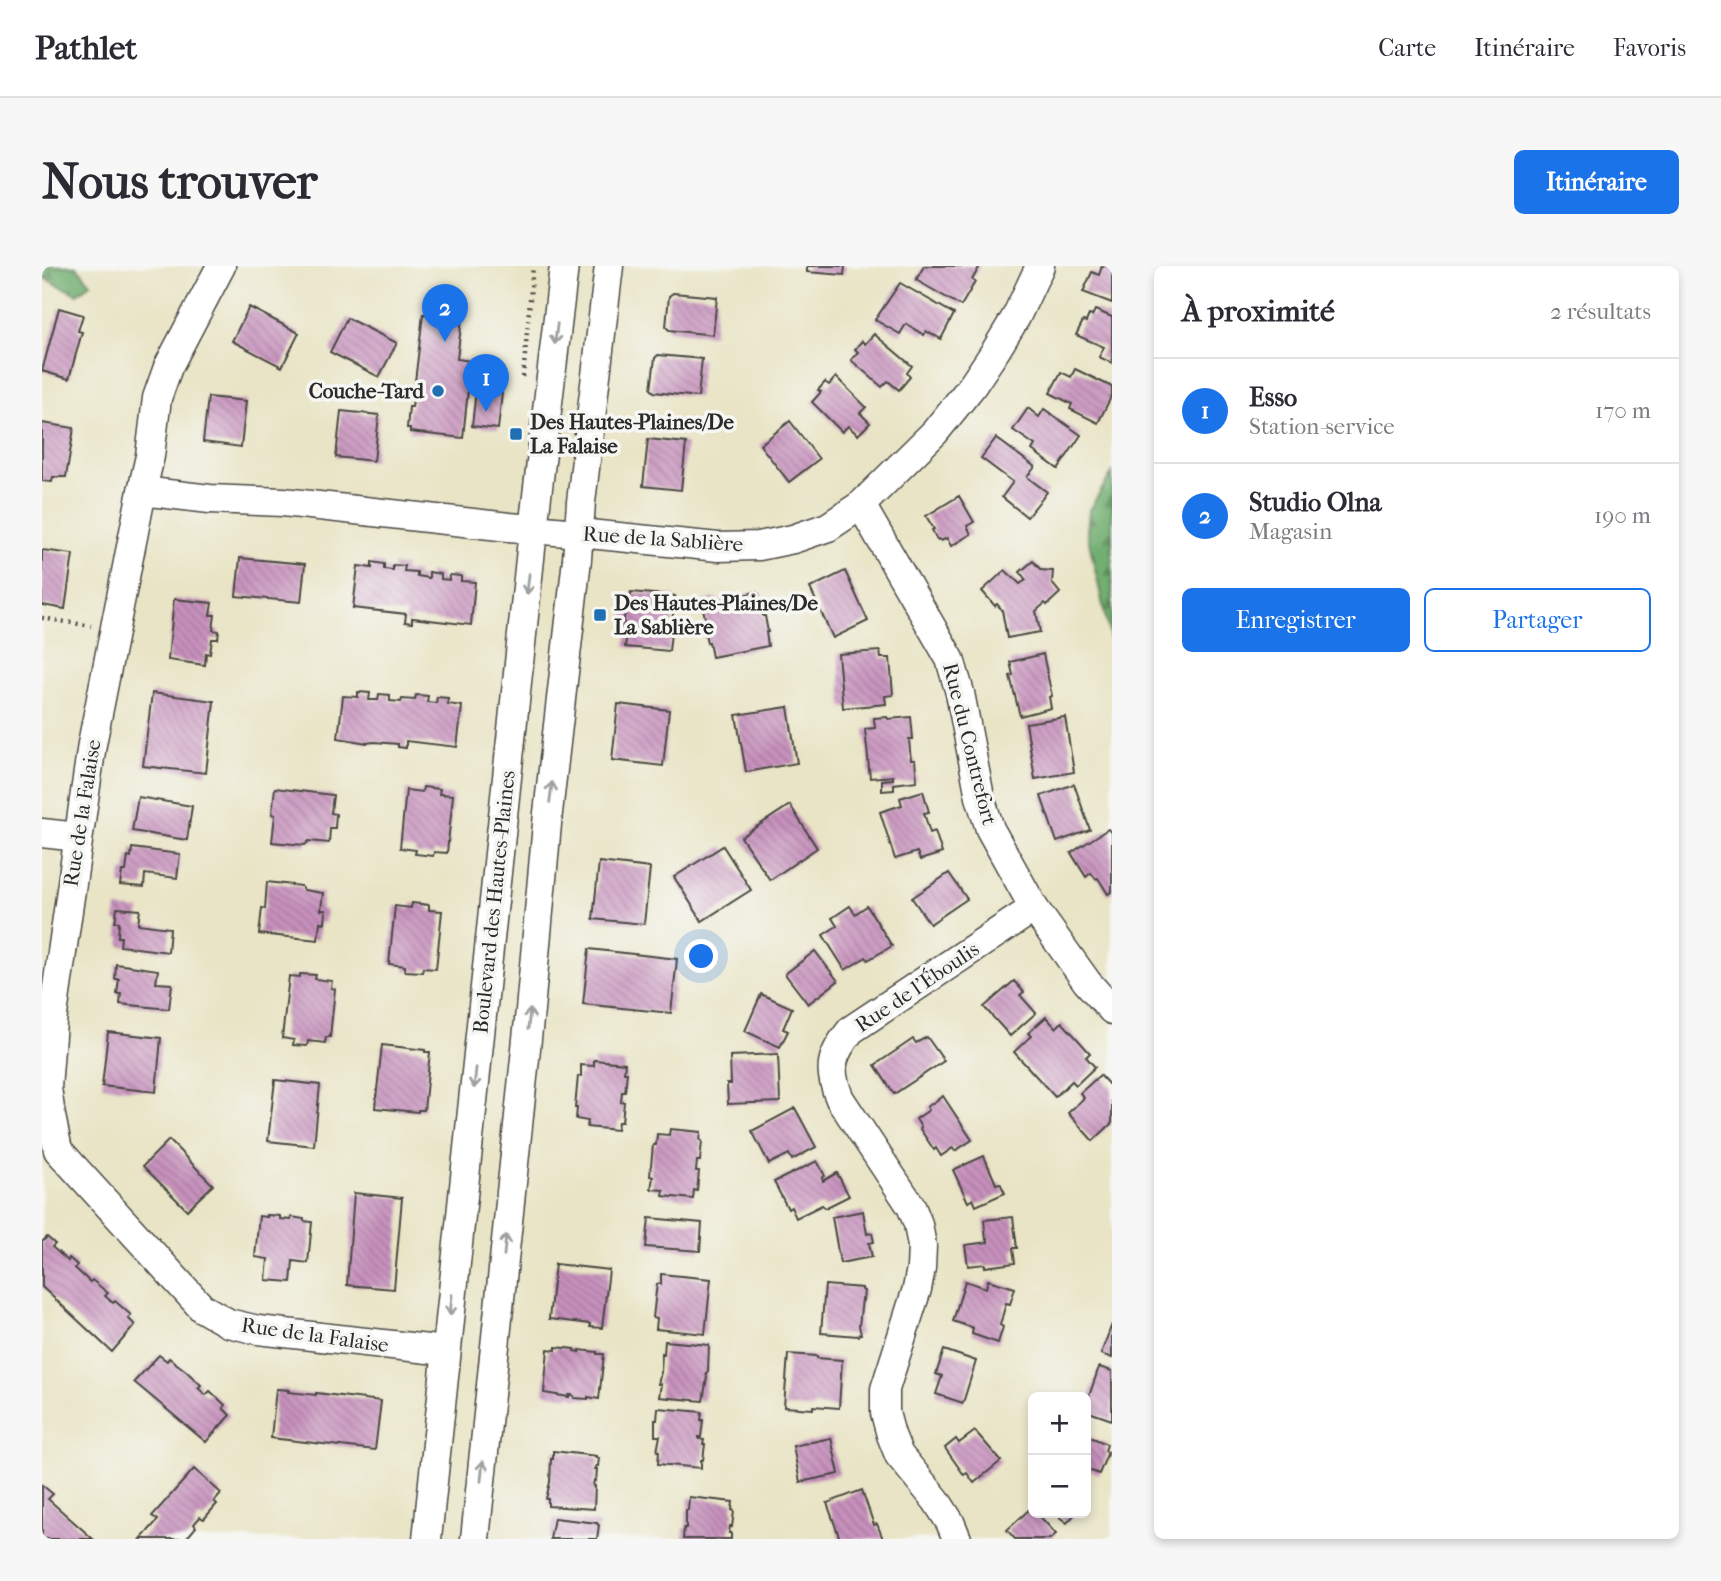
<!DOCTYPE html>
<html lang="fr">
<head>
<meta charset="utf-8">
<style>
	body { margin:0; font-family:"IM FELL French Canon",serif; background:#f7f7f7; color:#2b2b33 }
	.controls { position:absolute; right:21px; bottom:21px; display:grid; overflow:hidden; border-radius:10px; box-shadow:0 4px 10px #0003 }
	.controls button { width:63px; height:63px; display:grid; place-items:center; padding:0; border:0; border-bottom:2px solid #e1e1e2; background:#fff; color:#2b2b33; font:35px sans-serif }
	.you { position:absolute; left:660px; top:691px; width:24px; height:24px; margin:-18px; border:5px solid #fff; border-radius:50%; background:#1a73e8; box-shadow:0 0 0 10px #1a73e833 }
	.badge { display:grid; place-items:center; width:46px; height:46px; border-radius:50%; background:#1a73e8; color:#fff; font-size:23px; font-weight:700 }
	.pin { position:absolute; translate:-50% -58px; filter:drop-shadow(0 2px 4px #0008) }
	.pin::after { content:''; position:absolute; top:37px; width:24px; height:21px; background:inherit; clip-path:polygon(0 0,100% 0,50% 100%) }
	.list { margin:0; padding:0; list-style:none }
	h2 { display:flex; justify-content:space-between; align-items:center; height:91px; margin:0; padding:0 28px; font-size:30px }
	h2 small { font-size:23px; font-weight:400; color:#7c7c81 }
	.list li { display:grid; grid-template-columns:46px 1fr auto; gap:21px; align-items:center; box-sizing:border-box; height:105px; padding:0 28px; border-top:2px solid #e1e1e2 }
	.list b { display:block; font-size:26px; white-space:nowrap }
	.list p { margin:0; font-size:23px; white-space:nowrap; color:#7c7c81 }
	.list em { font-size:23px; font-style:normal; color:#7c7c81 }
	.actions { display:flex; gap:14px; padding:21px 28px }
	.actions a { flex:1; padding:16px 0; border:2px solid #1a73e8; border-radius:10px; text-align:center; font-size:24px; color:#1a73e8 }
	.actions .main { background:#1a73e8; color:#fff }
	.map { position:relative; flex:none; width:1070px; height:1273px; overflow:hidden; border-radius:10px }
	header { display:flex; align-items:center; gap:42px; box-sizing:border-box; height:98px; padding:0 35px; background:#fff; border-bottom:2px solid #e1e1e2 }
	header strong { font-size:33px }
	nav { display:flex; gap:38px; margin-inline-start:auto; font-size:24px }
	.intro { display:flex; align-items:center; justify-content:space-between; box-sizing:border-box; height:168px; padding:0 42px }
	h1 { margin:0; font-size:49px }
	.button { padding:18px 32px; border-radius:10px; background:#1a73e8; color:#fff; font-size:24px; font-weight:700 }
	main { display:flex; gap:42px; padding:0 42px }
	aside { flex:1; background:#fff; border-radius:10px; box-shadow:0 4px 10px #0003 }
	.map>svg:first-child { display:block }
	.forest { fill:url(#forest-firs); stroke:#4e6c4d; stroke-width:2 }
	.building { fill:url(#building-back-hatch) }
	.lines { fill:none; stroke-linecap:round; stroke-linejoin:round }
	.minor-casing { stroke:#484742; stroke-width:31 }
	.path { stroke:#484742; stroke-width:4.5; stroke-dasharray:2 5; stroke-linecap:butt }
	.minor { stroke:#fff; stroke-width:28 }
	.oneway { stroke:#a0a0a0 }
	.poi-dot { fill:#1f6fb2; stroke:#f6f6f2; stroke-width:2.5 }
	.labels { text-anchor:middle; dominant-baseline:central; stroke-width:7; stroke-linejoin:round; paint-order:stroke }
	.poi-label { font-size:21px; font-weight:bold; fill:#2b2b2b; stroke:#f6f6f2; text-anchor:start }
	.street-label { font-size:21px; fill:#2b2b2b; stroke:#f6f6f2 }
</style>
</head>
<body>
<header>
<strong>Pathlet</strong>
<nav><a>Carte</a><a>Itinéraire</a><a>Favoris</a></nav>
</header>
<div class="intro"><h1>Nous trouver</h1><a class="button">Itinéraire</a></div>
<main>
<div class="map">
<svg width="1070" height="1273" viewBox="0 0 1070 1273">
	<defs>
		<pattern id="forest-firs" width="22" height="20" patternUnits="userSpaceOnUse" patternTransform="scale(1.75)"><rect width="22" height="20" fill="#71ae6f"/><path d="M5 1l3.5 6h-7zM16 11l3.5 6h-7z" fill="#5d8e5b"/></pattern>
		<pattern id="building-back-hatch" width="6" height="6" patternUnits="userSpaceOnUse" patternTransform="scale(1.75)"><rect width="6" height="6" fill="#c791bd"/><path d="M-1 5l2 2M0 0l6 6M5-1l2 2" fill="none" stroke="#a2779a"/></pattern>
	</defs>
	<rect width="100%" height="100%" fill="#f6f6f2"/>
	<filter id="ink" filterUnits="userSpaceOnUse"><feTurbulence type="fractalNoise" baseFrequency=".0143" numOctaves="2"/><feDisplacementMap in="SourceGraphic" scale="14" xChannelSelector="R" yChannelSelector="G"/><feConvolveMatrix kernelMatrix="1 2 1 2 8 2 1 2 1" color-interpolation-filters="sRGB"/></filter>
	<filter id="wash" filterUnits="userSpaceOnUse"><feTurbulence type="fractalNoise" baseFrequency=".00686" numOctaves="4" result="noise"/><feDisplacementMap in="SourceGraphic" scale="28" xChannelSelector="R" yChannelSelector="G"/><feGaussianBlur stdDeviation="1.57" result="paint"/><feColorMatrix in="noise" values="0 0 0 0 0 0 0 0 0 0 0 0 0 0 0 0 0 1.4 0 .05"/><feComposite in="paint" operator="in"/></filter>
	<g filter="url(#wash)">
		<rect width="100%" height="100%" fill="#e9e4c5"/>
		<!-- forest -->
		<g class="forest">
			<path d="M0,0H34L49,17L35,28L0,11Z"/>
			<path d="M1070,207V381L1045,266L1047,244Z"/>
		</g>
		<g id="blocks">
			<!-- building -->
			<g class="building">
				<path d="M765,0H803L802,9L765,6Z"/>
				<path d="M882,0H938L930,14L933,16L919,40L874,14Z"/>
				<path d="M1060,0H1070V37L1041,26L1050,6L1057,9Z"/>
				<path d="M858,17L912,48L899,73L884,65L882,69L864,58L858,68L833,54Z"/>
				<path d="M631,27L675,31L671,69L627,64L624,61L627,30Z"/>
				<path d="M207,41L257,67L240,101L190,75Z"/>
				<path d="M17,42L41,49L36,65L40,66L27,113L0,105Z"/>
				<path d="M1053,44L1070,51V97L1057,91L1062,81L1034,69L1041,55L1044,56L1047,49L1050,50Z"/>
				<path d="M381,48L420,52L415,93L429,95L421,172L368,166V162H365L367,141H370Z"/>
				<path d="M305,52L355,77L337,111L288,86Z"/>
				<path d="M832,68L870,100L865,107L868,111L857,124L846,115L840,121L809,94L816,86L813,83L820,75L823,78Z"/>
				<path d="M616,89L660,93L656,131L612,126L609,123L613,92Z"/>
				<path d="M1033,103L1070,121V129L1056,157L1028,143L1030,138L1008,127L1019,106L1029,111Z"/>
				<path d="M794,111L824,141L818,147L828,157L816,169L806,160L800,166L770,136L779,126L776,124L783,116L787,119Z"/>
				<path d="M434,124L460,127L456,163L430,160Z"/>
				<path d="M166,131L204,135L199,181L161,176Z"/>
				<path d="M986,142L997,151L1002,143L1039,169L1016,203L990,184L993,179L971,164Z"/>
				<path d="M299,145L337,149L332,195L294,191Z"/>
				<path d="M748,155L777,193L747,216L718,179Z"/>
				<path d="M0,157L32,162L24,211H11L10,216L0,215Z"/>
				<path d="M954,172L993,201L985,211L1005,226L985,251L960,231L971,216L939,192Z"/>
				<path d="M606,173L644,177L639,224L601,220Z"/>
				<path d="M917,230L932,256L925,260L929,268L909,280L905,272L899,275L897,273L895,274L890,264L892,263L884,250Z"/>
				<path d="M0,284L31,288L23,343L0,339Z"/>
				<path d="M198,292L263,298L259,336L194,330Z"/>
				<path d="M991,295L999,304L1011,305L1010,317L1018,327L1005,339L1003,337L994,345L998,366L965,372L960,344L955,338L953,340L940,325L963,304L978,318L984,314L978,306Z"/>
				<path d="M330,296L342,298V303L351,304V299L363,300L362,305L375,306V310L387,312V306L399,308V313L407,314L408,309L419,310V315L433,316L429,359L370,352V357L363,356L364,348L311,342L316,300L330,302Z"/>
				<path d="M803,305L826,355L791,372L768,322Z"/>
				<path d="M589,326L633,330L627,385L583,381L585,366L581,365L583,342L587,343Z"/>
				<path d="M714,326L715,328H717L721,350H723L726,366H724L726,380L670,391L667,376L665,377L662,361H665L660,338L662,335L675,332V336L701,331V329Z"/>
				<path d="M132,333L170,337L168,349H173L171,364L177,365L176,373H170L168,388L164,387L163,399L126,394Z"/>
				<path d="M838,385L839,392H848L851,429L843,430L844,438L801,442L796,388Z"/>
				<path d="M1001,388L1010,430L1007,431L1009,442L978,450L968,410L971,409L968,396Z"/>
				<path d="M316,426L328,427L327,434H336L337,428L348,429V435L359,436L360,433L373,434L374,429L386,430L385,436L394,437L395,431L406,432V438L420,440L415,481L364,475V482L356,481V478L332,476L325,477L296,472L301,430L316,431Z"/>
				<path d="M110,427L172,435L164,507L101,500Z"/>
				<path d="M576,438L627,444L621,500L570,494Z"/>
				<path d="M746,441L755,497L704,506L694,449Z"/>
				<path d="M845,451L846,453L869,451L871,473H867L868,485L869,494H873L875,515L852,518V524L840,525V514L851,513V510L828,512L823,463L833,462L832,452Z"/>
				<path d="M1023,451L1032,506L993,513L984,457Z"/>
				<path d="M1032,518L1048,564L1015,576L999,530Z"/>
				<path d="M381,521L398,523L397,528L411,529L405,587L392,586L391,590L373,588L374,584L358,582L364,524L380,526Z"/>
				<path d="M233,522L291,529L289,547L294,548L293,562H288L287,577L267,575L263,579L230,576L233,549L230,548Z"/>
				<path d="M881,525L887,546L882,547L888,567L893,565L900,587L878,594L875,586L853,593L838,546L860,539L858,532Z"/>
				<path d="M96,531L150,540L145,574L90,565Z"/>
				<path d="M748,539L775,582L728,614L699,571Z"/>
				<path d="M1066,563L1070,568V626L1066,628L1056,612L1054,613L1049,607L1044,611L1029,587Z"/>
				<path d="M681,580L709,624L660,655L632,611Z"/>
				<path d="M90,582L138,588L135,612L103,608L102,621L78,619L80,605H84L86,590L89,591Z"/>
				<path d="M557,596L608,602L602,658L551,653Z"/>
				<path d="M907,607L925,633L888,658L870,632Z"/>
				<path d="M225,616L259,620L262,624L281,627L279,644H284L283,657L278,656L276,674L217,668L220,642L223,643Z"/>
				<path d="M370,637L387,639V644L400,645L394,703L381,702L380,706L363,705V700L347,698L353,640L369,642Z"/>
				<path d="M808,640L813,648L825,640L850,680L826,694L824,691L803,704L781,669L795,660L790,652Z"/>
				<path d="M75,642L98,644L96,658L128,662L126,686L78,680L79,671H76L77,656H73Z"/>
				<path d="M547,683L635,693L629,747L541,738Z"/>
				<path d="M773,685L796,715L766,738L743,708Z"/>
				<path d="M74,698L116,704L114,717L130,718L127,743L78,738L79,728H75L77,713H73Z"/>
				<path d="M258,708L274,709L273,713L290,715L289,722L293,723L288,771H284L283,777L266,775L265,780L251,779L252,774L240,772L247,710L258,711Z"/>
				<path d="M972,715L982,726L978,729L994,747L968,770L942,741Z"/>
				<path d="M719,728L750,742L741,763L746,765L738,781L703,765Z"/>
				<path d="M1004,751L1014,762L1020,756L1048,787L1044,791L1053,801L1034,819L1030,815L1013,831L972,786L989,770L986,767Z"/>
				<path d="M66,766L119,772L114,826L60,820Z"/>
				<path d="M885,771L902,795L852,828L833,799L871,773L874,777Z"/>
				<path d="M340,779L383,784V786H388L382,844H376V846L333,842Z"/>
				<path d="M736,788L738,836L686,838L685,818H689L688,790Z"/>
				<path d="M552,794L583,797L582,806H585L583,826H580L579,836H582L580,856H576L575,864L545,861L546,855L534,853L535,842H533L536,810H539V799L552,800Z"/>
				<path d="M1058,809L1070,822V857L1051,875L1026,847L1042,832L1038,827Z"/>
				<path d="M233,814L278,819L272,880L226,875Z"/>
				<path d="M901,830L930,874L913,885L911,882L899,890L894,882L892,884L878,863L879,861L874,853L887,844L885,841Z"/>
				<path d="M753,842L774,881L750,894L747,888L727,898L710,865Z"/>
				<path d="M628,863L659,866L658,874L660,875L658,895H655L654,905H657L655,925L652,924L651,933L621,930L622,924L609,923L611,911L608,910L611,879H614L615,868L627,869Z"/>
				<path d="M127,874L171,919L145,944L101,900Z"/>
				<path d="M942,890L954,918L958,917L963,927L934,940L931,933L926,936L911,904Z"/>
				<path d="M775,895L783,910L780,912L781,915L795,907L807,930L783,942L780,939L754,952L749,941L746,943L732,916Z"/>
				<path d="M312,927L360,932L352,1023L305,1019Z"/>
				<path d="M821,945L825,968L830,967L832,976L827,977L830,991L798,997L790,951Z"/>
				<path d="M225,949L238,950V953L249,954V951L262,953V955L270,956L266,997L251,995L249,1016L224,1014L226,993L213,991L217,950L225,951Z"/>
				<path d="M971,951L975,982H971L973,997L943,1001V998L926,1000L923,979L946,976V973H944L942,954Z"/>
				<path d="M607,952L660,957L658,985L604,981Z"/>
				<path d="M5,971L13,978L10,981L26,995L27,992L35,999L33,1002L48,1016L50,1014L66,1027L63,1030L71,1037L73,1035L89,1049L86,1052L93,1059L70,1086L0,1021V976Z"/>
				<path d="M513,998L567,1004L560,1062L548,1061V1058L507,1053Z"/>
				<path d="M619,1008L669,1013L663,1068L614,1063L615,1053L611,1052L613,1034L615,1018H619Z"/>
				<path d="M946,1014L973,1022L968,1038L964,1037L958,1059L961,1061L956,1077L930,1068L931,1062L911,1055L923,1015L944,1022Z"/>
				<path d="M783,1019L820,1022V1024L822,1025L821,1034L820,1033L817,1060L819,1068H817L816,1070L779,1067Z"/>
				<path d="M1070,1058V1092L1059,1088Z"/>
				<path d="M623,1075L667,1079L666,1105L664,1107L665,1111L661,1135L617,1131L619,1118H616L619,1106L620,1087L622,1088Z"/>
				<path d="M514,1081L532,1083V1085L538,1086V1084L555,1086V1088H562L557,1133L546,1131V1133L532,1132V1130L530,1129H527V1131L502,1127L506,1083L514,1084Z"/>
				<path d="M902,1084L934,1095L921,1137L894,1128L900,1110L894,1108Z"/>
				<path d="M746,1088L775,1090V1092L800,1094L797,1142L771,1140V1143L742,1141Z"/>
				<path d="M117,1089L125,1095L127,1092L144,1105L159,1119L156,1122L164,1129L168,1125L183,1139L181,1142L188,1149L164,1176L92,1116Z"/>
				<path d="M1057,1101L1070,1105V1154L1044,1145V1139Z"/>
				<path d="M234,1123L247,1124L246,1126L274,1129V1127L339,1135L333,1184L229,1172Z"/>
				<path d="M616,1142L660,1146L659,1154H661L659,1171H657V1173L662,1174L661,1178H663L661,1194H659V1202L616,1198L617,1185H615L618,1170H613V1154H615Z"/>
				<path d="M933,1165L959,1195L932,1217L925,1207L922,1209L903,1182L914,1173L917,1177Z"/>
				<path d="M1044,1169L1065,1178L1063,1185L1066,1186L1057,1208L1044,1203Z"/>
				<path d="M789,1172L797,1208L758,1216L751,1180Z"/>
				<path d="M511,1185L554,1190V1192H557L556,1200H554L553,1203H555L554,1215L552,1214L551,1220H553L552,1243L506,1240V1233H504L508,1216L509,1193H511Z"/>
				<path d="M152,1203L179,1227L172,1235L175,1238L162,1253L158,1251L152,1258L154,1261L144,1273H99L116,1254L110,1250Z"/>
				<path d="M0,1219L11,1228L6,1233L51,1273H0Z"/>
				<path d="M820,1224L832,1259L835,1258L841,1273H798L785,1237Z"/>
				<path d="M647,1231L691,1236L690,1244L692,1245L690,1261L688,1260L687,1267H689V1273H641L642,1262H644V1244H646Z"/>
				<path d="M990,1241L991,1247H995L1014,1268L1008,1273H973L965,1264Z"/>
				<path d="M1012,1247H1034L1025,1257Z"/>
				<path d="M512,1252L555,1257V1258L557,1259L555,1273H508Z"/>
			</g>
		</g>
	</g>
	<g filter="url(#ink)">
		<use href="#blocks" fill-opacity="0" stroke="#484742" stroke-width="2"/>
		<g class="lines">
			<defs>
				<g id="minor">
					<path d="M100,225L108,190L115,132L126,101L179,0"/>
					<path d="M819,239L908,393L918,427L938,531L948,563L992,642L1045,716L1070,744"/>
					<path d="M0,567L36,571"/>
					<path d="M404,1085L216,1064L186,1057L160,1042L16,884L9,850L5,822L10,756L50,478L100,225L168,233L241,236L467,261L537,267L676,281L717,280L751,273L786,261L819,239L893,166L930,120L954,84L974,51L998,0"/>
					<path d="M385,1273L491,264L522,0"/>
					<path d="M433,1273L488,744L506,547L535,293L539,236L567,0"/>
					<path d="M915,1273L908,1256L894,1234L857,1189L849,1169L843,1147V1123L875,1023L879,1002L880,980L876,958L869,940L798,833C785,803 789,789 809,764L992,642"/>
				</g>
			</defs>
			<!-- minor casing -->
			<use href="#minor" class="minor-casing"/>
			<!-- path -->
			<g class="path">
				<path d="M481,111L491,0"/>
				<path d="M0,352L49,360"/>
			</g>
			<!-- minor -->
			<use href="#minor" class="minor"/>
		</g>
		<!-- one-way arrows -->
		<defs><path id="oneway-shaft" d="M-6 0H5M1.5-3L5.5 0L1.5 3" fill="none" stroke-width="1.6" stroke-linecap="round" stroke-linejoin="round" transform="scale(1.75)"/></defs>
		<g class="oneway">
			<use href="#oneway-shaft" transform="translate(514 68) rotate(97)"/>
			<use href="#oneway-shaft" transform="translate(486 318) rotate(96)"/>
			<use href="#oneway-shaft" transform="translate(509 526) rotate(-83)"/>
			<use href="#oneway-shaft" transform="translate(487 753) rotate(-84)"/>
			<use href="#oneway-shaft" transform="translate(433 812) rotate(96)"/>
			<use href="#oneway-shaft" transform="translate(463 979) rotate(-84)"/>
			<use href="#oneway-shaft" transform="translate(409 1039) rotate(96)"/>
			<use href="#oneway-shaft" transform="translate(440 1205) rotate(-84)"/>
		</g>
	</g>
	<!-- markers -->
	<g class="poi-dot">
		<circle cx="396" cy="125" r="7"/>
		<rect x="467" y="161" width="14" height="14" rx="3.5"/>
		<rect x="551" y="342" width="14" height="14" rx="3.5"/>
	</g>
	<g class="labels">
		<!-- poi labels -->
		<g class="poi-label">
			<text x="382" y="125" text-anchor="end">Couche-Tard</text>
			<text x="488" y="156">Des Hautes-Plaines/De<tspan x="488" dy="24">La Falaise</tspan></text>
			<text x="572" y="337">Des Hautes-Plaines/De<tspan x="572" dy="24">La Sablière</tspan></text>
		</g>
		<!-- street labels -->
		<g class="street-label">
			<text transform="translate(621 273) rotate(4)">Rue de la Sablière</text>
			<text transform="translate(928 478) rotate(76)">Rue du Contrefort</text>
			<text transform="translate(40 547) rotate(-81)">Rue de la Falaise</text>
			<text transform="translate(452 636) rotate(-84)">Boulevard des Hautes-Plaines</text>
			<text transform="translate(875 721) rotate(-34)">Rue de l'Éboulis</text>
			<text transform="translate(273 1069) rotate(8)">Rue de la Falaise</text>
		</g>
	</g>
</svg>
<div class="controls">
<button>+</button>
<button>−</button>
</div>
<div class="you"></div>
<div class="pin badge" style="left:444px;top:146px">1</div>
<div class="pin badge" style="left:403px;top:76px">2</div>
</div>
<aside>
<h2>À proximité<small>2 résultats</small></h2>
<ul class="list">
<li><span class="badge">1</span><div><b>Esso</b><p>Station-service</p></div><em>170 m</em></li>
<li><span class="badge">2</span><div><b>Studio Olna</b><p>Magasin</p></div><em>190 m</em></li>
</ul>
<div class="actions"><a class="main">Enregistrer</a><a>Partager</a></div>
</aside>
</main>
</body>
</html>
